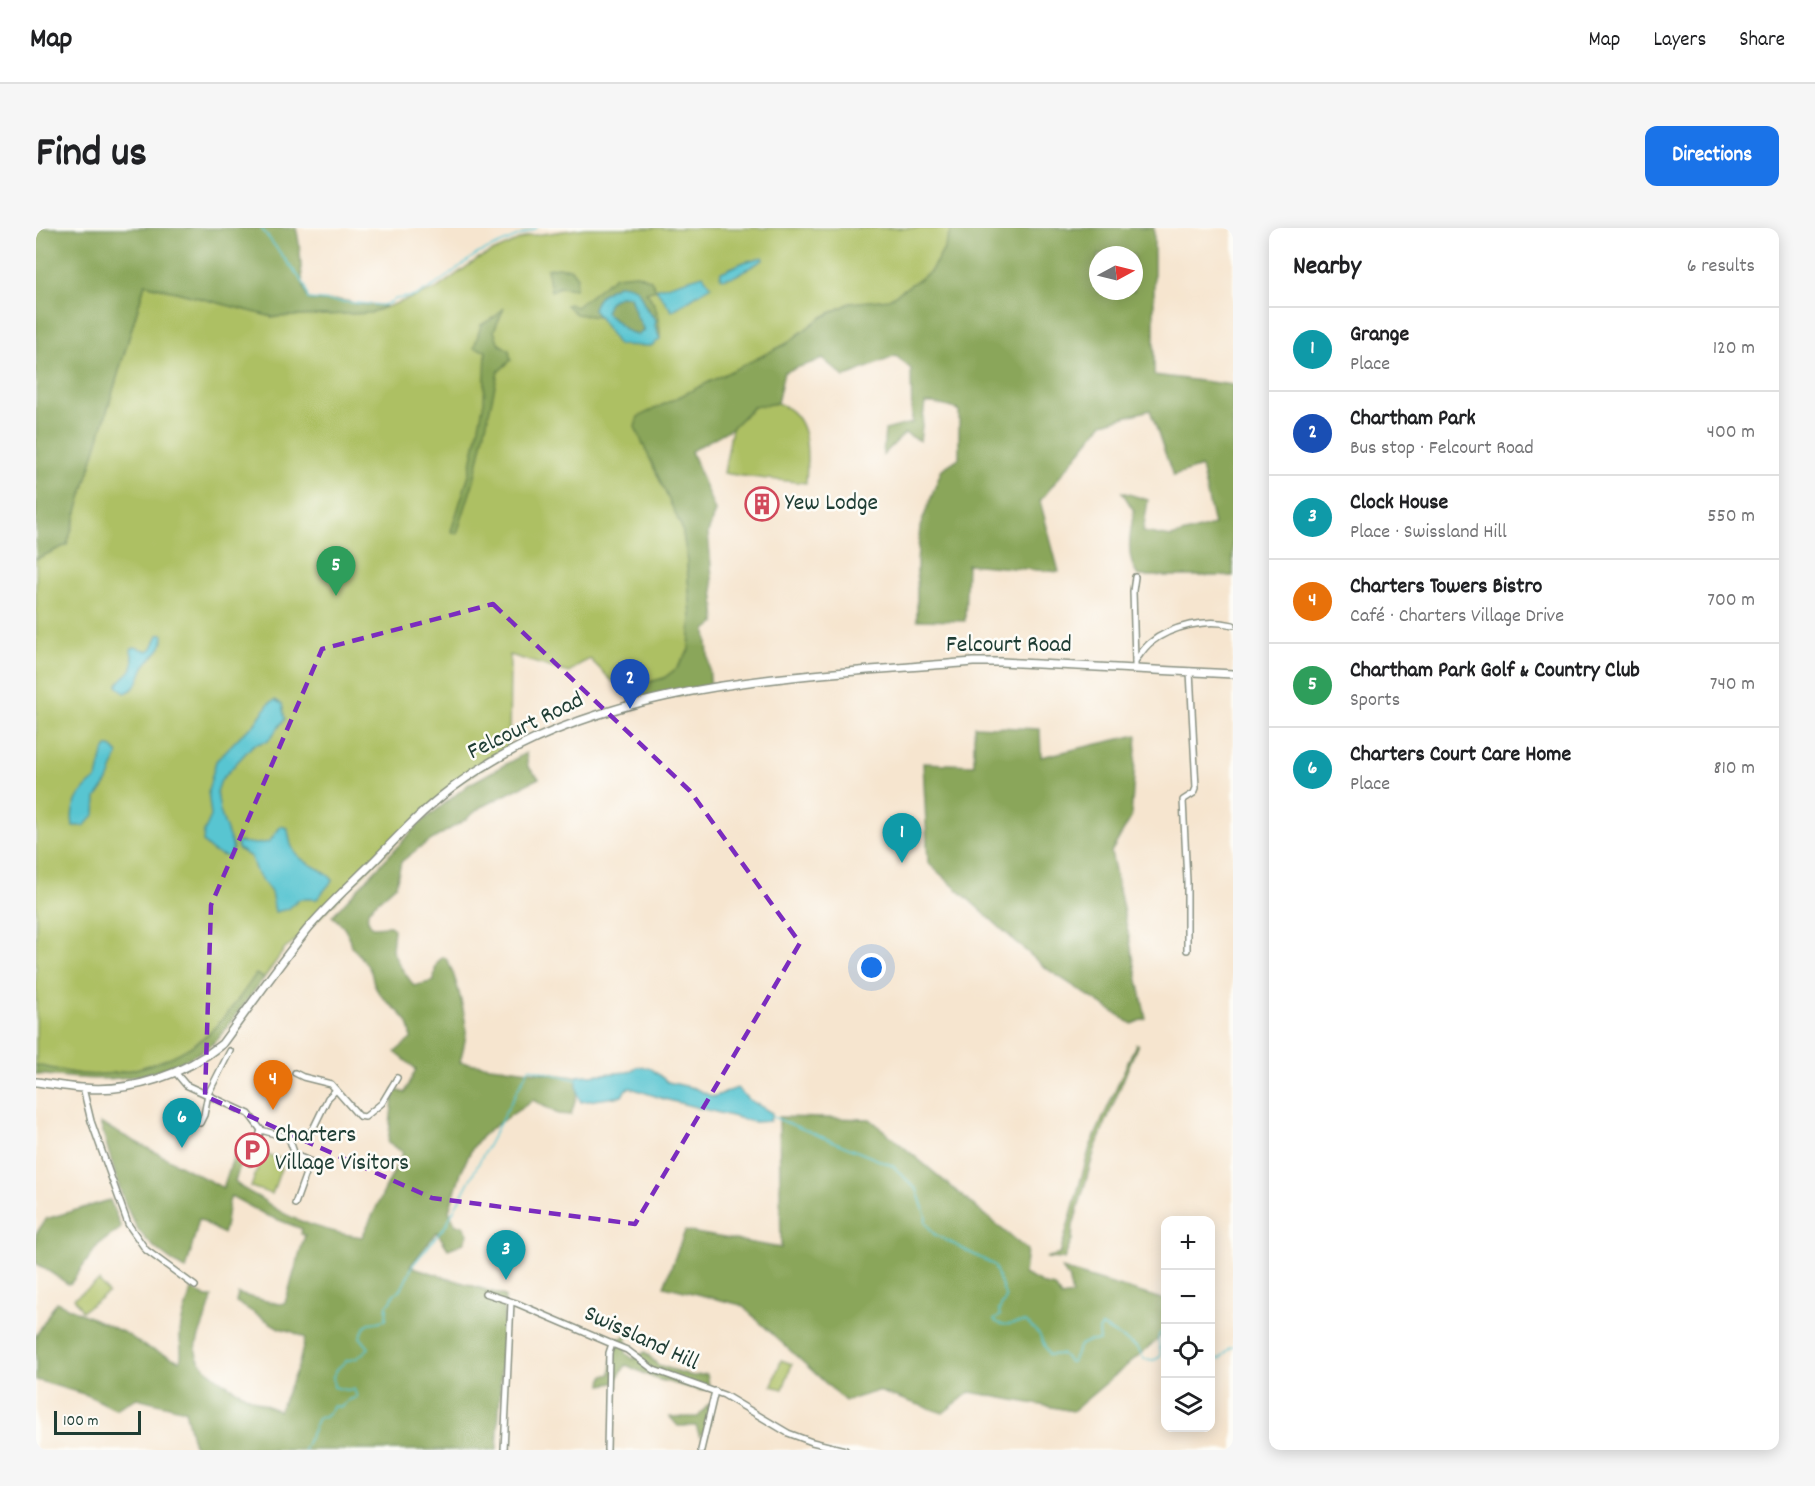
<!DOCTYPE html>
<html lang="en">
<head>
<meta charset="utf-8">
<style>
	body { margin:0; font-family:Dekko,sans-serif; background:#f6f6f6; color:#202124 }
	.controls { position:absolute; right:18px; bottom:18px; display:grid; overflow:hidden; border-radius:12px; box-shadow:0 3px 15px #0003 }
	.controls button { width:54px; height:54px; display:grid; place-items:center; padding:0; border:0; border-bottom:2px solid #e0e0e0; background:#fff; color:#202124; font:30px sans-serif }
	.compass { position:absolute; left:1053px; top:18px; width:54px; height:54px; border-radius:50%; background:#fff; box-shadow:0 3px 15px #0003; rotate:83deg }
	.scale { position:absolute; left:18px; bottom:15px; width:87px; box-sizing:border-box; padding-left:6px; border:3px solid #1f3d34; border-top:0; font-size:16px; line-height:21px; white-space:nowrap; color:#1f3d34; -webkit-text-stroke:4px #fdfcf7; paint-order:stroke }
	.you { position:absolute; left:836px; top:740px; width:21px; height:21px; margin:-15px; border:4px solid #fff; border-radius:50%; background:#1a73e8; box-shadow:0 0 0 9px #1a73e833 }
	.badge { display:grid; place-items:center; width:39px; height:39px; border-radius:50%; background:#1a73e8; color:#fff; font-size:20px; font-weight:700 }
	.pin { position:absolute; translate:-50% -50px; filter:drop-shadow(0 2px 3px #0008) }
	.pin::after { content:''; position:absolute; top:32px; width:21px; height:18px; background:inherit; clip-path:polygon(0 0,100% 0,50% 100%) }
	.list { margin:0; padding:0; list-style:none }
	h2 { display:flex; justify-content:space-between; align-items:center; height:78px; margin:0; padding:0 24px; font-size:26px }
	h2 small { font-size:20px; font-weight:400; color:#757577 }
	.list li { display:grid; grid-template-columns:39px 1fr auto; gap:18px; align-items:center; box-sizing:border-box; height:84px; padding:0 24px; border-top:2px solid #e0e0e0 }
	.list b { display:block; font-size:22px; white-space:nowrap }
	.list p { margin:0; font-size:20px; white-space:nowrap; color:#757577 }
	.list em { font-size:20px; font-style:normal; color:#757577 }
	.icon { flex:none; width:33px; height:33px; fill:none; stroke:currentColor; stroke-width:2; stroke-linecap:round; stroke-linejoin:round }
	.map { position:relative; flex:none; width:1197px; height:1222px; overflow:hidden; border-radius:12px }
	header { display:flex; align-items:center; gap:36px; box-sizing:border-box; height:84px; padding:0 30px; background:#fff; border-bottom:2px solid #e0e0e0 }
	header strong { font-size:28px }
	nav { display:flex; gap:33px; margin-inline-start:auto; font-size:21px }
	.intro { display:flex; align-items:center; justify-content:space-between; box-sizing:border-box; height:144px; padding:0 36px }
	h1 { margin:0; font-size:42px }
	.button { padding:15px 27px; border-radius:12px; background:#1a73e8; color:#fff; font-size:21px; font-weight:700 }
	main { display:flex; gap:36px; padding:0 36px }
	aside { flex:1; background:#fff; border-radius:12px; box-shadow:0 3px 15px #0003 }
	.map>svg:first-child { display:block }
	.green { fill:#adc064; stroke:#667e4c; stroke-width:1.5 }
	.forest { fill:#8aa65a; stroke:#547247; stroke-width:1.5; fill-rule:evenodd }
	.water { fill:#59c5d1; stroke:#3c8182; stroke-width:1.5; fill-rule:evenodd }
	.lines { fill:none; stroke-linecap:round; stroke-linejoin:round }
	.stream { stroke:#59c5d1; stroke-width:1.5 }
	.minor-casing { stroke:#8a9182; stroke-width:8 }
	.tertiary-casing { stroke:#8a9182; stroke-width:10 }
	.minor { stroke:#fff; stroke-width:5 }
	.tertiary { stroke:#fff; stroke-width:7 }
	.marked { fill:none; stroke:#7b2cbf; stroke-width:4.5; stroke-dasharray:12 8; stroke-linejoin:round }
	.labels { text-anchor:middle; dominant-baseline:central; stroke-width:5; stroke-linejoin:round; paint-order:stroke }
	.poi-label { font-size:24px; fill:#1f3d34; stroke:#fdfcf7; text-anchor:start }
	.street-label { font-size:24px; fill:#1f3d34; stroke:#fdfcf7 }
</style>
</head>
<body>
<header>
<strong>Map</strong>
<nav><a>Map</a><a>Layers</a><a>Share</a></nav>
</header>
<div class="intro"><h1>Find us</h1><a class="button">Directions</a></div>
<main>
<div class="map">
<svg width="1197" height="1222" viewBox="0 0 1197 1222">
	<rect width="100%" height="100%" fill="#fdfcf7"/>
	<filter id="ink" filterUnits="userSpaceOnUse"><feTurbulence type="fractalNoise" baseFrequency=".0167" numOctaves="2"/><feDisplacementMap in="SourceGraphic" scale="12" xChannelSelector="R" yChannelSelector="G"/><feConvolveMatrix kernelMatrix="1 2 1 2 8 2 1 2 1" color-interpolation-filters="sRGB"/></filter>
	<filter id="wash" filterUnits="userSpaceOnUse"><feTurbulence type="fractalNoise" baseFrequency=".008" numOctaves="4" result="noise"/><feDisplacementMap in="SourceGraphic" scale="24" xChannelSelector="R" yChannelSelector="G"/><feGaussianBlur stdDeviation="1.35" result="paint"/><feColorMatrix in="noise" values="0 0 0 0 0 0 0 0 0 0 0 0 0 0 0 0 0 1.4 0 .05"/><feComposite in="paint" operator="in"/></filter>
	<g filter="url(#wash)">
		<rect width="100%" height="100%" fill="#f6e5cf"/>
		<!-- green -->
		<g class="green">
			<path d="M550,0H916L907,23L894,44L853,72L814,75L783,91L750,116L602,189L600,200L646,300L650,324L655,388L653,422L641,440L628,450L585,462L554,431L544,436L533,445L474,427L473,524L415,560L271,702L248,722L228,750L220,747C205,768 190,790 170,807C140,833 85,850 45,846C30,844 15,840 0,837V331L31,317L109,56L237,89L334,85L400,61L443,30L492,8Z"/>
			<path d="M741,175C775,187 772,224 770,255C743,252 715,250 688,245L696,200L717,179Z"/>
			<path d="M227,925L248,932L236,966L215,959Z"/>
			<path d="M63,1053L72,1065L46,1083L38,1070Z"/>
			<path d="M745,1132L756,1136L747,1161L736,1158Z"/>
		</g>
		<!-- forest -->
		<g class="forest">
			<path d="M0,0H260C267,23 262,49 272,71C287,76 305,68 320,76L350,78L335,85L237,89L109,56L31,317L0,331Z"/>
			<path d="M916,0H1118V147L1197,157V348H1102C1089,329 1094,305 1098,283L1086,264L1112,272L1107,304L1135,309L1178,297L1165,239L1137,248L1114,182L1067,195L1004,273L1023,344L931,336L929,393L881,392V333L884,299L906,241L923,230V182L898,175H889L884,213L869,205L847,227L849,202L876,195L875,141L860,128L808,149L787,131L748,144L741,175L717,179L696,200L655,223L679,283L672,305L680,394L670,402L675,461L601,475L585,462L628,450L641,440L653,422L655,388L650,324L646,300L599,199L602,189L750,116L783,91L814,75L853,71L894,44L907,23ZM1062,27H1098V63H1062Z"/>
			<path d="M521,39L535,41L541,49L539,61L524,59L515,63L511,41Z"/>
			<path d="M601,46L615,52L620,61L610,64C622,77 624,94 624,111L619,98L620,92L608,77L585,56C572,61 561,67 557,81L562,89L540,86L530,77L533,76L540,79L579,48Z"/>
			<path d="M583,68H594L600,87L608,102L602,107L591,103L569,84L573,74Z"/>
			<path d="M468,80L458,103L463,116L473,122L475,132L462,144L438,252L421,306L415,303L433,246L448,174L450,123L438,120L445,97L460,88Z"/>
			<path d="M938,498L1004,501L1005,529L1101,507L1095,590L1075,624L1110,790L1096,796L1008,739L892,635L887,535L938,537Z"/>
			<path d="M490,525L492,539L503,550L445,579L429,592L384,619L365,634L360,657L333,681C330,688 331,693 336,699L354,698L358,701L356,722L364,738L378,758L398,753C399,743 398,734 408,729C418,736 431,793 430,806C429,815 426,825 424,834L546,850L535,887L522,886L497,872C478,887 452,898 438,918C426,936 420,962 413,983L420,997H427L432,1006L428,1015L412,1021L401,1004L374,1038L469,1068L461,1222H159L149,1182L101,1170L79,1181L51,1167L0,1152V1108L20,1074L89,1105L110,1119L144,1133C147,1125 144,1118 144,1109C143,1092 152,1078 155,1061L171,1069H176C173,1087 161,1105 160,1122C159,1146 224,1175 243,1183L263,1136L269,1110L257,1104L243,1100L200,1074L202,1066L243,1076L249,1075L269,1007L265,1006L266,1001L230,987L195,968C190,980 192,994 187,1006L163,991L150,1042C132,1031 109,1015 99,996C82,966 75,928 64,895L187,960L199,924L207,927L199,954C209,964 220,966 230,974C254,993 296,1005 326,1009L367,924L352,915L358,861L369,865L380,841L359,824L375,811C376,785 352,780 341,762C337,756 337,750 335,744C332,737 321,723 315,719C313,704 307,697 296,688L382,597L432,557Z"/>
			<path d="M220,746L228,750L182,811C169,823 154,830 138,837C89,857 51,851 0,846V837C15,840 30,844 45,846C85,850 140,833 171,807C190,790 205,767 220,746Z"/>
			<path d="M1100,816H1102L1059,921L1037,998L1036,1012L1028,1031L1010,1030L1024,1026L1054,919Z"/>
			<path d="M743,889L834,891L991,1022L988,1046L1009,1057L1019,1059L1025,1069L1036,1067L1032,1049L1026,1041L1129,1072V1105L1037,1183L934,1164L907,1185L842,1163L809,1173L705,1077L628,1058L649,1003L745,1020Z"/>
			<path d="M74,972L85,1000L62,1017L35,1055L32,1056L0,1035V1006L10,991Z"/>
			<path d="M591,1108L590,1125L597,1131L609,1124L622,1137L657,1148L671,1146L673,1157L667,1163L620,1151L590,1137L578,1155L566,1157L567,1148L575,1146L578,1112Z"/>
			<path d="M673,1176L674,1196L664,1209L660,1198H642L634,1189H662Z"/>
		</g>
		<!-- water -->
		<g class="water">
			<path d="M727,29V32L699,48L686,51L684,49L685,44L708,34Z"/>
			<path d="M667,47L675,58L636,83L620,61Z"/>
			<path d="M585,56C603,59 602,61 608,76C610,82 616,87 620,92L619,98L624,111L615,118L582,117L557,81C561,67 572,61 585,56ZM583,68H594L600,87L608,102L602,107L591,103L569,84L573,74Z"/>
			<path d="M127,406C130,422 115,427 108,439C103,449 102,461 89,465L81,458C84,449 96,446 97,437C98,432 95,426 95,421L99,419L112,423L116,420L122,407Z"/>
			<path d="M239,472L246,476L249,491L232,513L217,517L185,552L181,564L184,583L197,620L193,629C181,627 175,623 167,614L168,604L175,588L172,563L180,533L205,507L218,497L233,475Z"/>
			<path d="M71,519H75L82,526L72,553L60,570L59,586L48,598H37C33,577 44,562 61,550L67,525Z"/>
			<path d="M245,598L251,600C254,606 253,613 256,619C264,637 286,638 297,652L281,671H264L252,681L239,684L235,664L220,644L215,629L202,621L201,616L203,614L221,616L233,614Z"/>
			<path d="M602,839L614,840L632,854L658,860L677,869L701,860L712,871L736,885L734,893L719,894L628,871L595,860L590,861L586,868L545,874C540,867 541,856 541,848L592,844Z"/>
		</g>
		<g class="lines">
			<!-- stream -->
			<g class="stream">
				<path d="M225,0L269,57L272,71L346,77L354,75L359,71L379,68L398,58L441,26L501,0"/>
				<path d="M737,889L857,938L881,962L890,989L889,994L898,1006L958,1037L970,1070L963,1082L964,1088L958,1092C967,1101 978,1094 990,1094L1003,1106L1013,1127L1026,1126L1033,1134H1036L1044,1117L1052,1113H1064L1063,1103L1066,1098L1102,1120L1108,1131L1118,1132L1124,1129C1127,1119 1115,1107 1130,1102"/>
				<path d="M1174,1128L1184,1131L1194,1120L1197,1119"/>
				<path d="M268,1222L282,1190L289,1189L298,1178L305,1179L313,1172L321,1169L318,1161L310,1162L298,1159L297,1148L302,1140L310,1133L321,1130L333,1120L324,1109C334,1086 333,1100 350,1091L351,1077L355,1074L358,1066L366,1060L377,1037L410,997L493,840L542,852"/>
			</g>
		</g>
	</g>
	<g filter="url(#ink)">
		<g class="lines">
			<defs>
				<g id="minor">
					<path d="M1099,349L1097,363L1099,433"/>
					<path d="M1099,441V433C1104,427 1108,420 1114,415C1135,398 1171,390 1197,397"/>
					<path d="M1151,722V653L1147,572L1158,565L1160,560L1154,443"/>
					<path d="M139,844L150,857L213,886L225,902L253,910L267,907L276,903L292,870L300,862"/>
					<path d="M259,845L267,849L295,856L323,888L329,889L346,875L361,850"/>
					<path d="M47,860L55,893L92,996L110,1022L159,1058"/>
					<path d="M164,895L168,887L172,866L194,823"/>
					<path d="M253,910L259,927L287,939"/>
					<path d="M214,935L225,902"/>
					<path d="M259,976L274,934"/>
					<path d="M449,1065L480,1075L576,1116L591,1122L618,1142L688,1167L752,1205L776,1214L809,1222"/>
					<path d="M468,1222L475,1074"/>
					<path d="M571,1222L573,1125L576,1116"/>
					<path d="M665,1222L679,1163"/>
				</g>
				<path id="tertiary" d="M0,854C15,856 31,859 46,860C95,865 149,846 186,816C214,778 241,739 270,703C292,676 319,653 343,628C366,604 389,580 416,560C562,450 762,449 937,434H965L1197,446"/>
			</defs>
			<!-- minor casing -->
			<use href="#minor" class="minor-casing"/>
			<!-- tertiary casing -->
			<use href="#tertiary" class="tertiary-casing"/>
			<!-- minor -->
			<use href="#minor" class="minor"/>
			<!-- tertiary -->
			<use href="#tertiary" class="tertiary"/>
		</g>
	</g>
	<!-- marked area -->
	<path class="marked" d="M457,376L654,563L764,715L599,996L396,970L169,868L175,677L286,421Z"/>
	<!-- icons -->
	<defs>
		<symbol id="building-ring" viewBox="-11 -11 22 22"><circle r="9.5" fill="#fdfcf7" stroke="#d1495b" stroke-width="1.5"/><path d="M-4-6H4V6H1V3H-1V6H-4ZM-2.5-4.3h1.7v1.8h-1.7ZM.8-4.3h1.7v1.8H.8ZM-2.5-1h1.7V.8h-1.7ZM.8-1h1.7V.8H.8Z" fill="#d1495b"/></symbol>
		<symbol id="parking-ring" viewBox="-11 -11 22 22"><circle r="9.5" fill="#fdfcf7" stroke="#d1495b" stroke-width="1.5"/><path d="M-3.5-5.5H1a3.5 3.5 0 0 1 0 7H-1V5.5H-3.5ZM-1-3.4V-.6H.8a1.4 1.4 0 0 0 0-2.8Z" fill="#d1495b"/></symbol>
	</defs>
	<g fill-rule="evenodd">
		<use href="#building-ring" x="707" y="257" width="38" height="38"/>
		<use href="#parking-ring" x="197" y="903" width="38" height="38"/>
	</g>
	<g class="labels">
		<!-- poi labels -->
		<g class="poi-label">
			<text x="749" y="276">Yew Lodge</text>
			<text x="239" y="908">Charters<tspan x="239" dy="28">Village Visitors</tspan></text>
		</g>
		<!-- street labels -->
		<g class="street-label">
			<text x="973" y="418">Felcourt Road</text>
			<text transform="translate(490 499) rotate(-26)">Felcourt Road</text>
			<text transform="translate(605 1111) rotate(25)">Swissland Hill</text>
		</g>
	</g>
</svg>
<div class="controls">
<button>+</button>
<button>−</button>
<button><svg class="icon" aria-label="locate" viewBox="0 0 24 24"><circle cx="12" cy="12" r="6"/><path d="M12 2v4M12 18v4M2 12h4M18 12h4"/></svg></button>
<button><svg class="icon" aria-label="layers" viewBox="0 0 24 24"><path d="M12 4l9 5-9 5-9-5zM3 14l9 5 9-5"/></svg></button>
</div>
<svg class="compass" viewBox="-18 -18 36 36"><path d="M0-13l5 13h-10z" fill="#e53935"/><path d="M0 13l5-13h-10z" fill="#757577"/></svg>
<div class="scale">100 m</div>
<div class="you"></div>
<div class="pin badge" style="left:866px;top:635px;background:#0f9aa8">1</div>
<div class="pin badge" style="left:594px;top:481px;background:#1a4fb4">2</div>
<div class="pin badge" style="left:470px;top:1052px;background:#0f9aa8">3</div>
<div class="pin badge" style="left:237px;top:882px;background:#e8710a">4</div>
<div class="pin badge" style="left:300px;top:368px;background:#2e9e5b">5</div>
<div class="pin badge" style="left:146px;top:920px;background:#0f9aa8">6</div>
</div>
<aside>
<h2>Nearby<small>6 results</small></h2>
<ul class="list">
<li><span class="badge" style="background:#0f9aa8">1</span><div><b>Grange</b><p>Place</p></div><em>120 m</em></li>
<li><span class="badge" style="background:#1a4fb4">2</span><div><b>Chartham Park</b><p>Bus stop · Felcourt Road</p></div><em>400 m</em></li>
<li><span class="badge" style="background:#0f9aa8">3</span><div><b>Clock House</b><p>Place · Swissland Hill</p></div><em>550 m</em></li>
<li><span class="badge" style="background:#e8710a">4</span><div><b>Charters Towers Bistro</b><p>Café · Charters Village Drive</p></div><em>700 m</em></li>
<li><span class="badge" style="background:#2e9e5b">5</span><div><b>Chartham Park Golf &amp; Country Club</b><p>Sports</p></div><em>740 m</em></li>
<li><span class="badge" style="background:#0f9aa8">6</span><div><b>Charters Court Care Home</b><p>Place</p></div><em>810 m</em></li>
</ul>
</aside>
</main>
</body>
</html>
